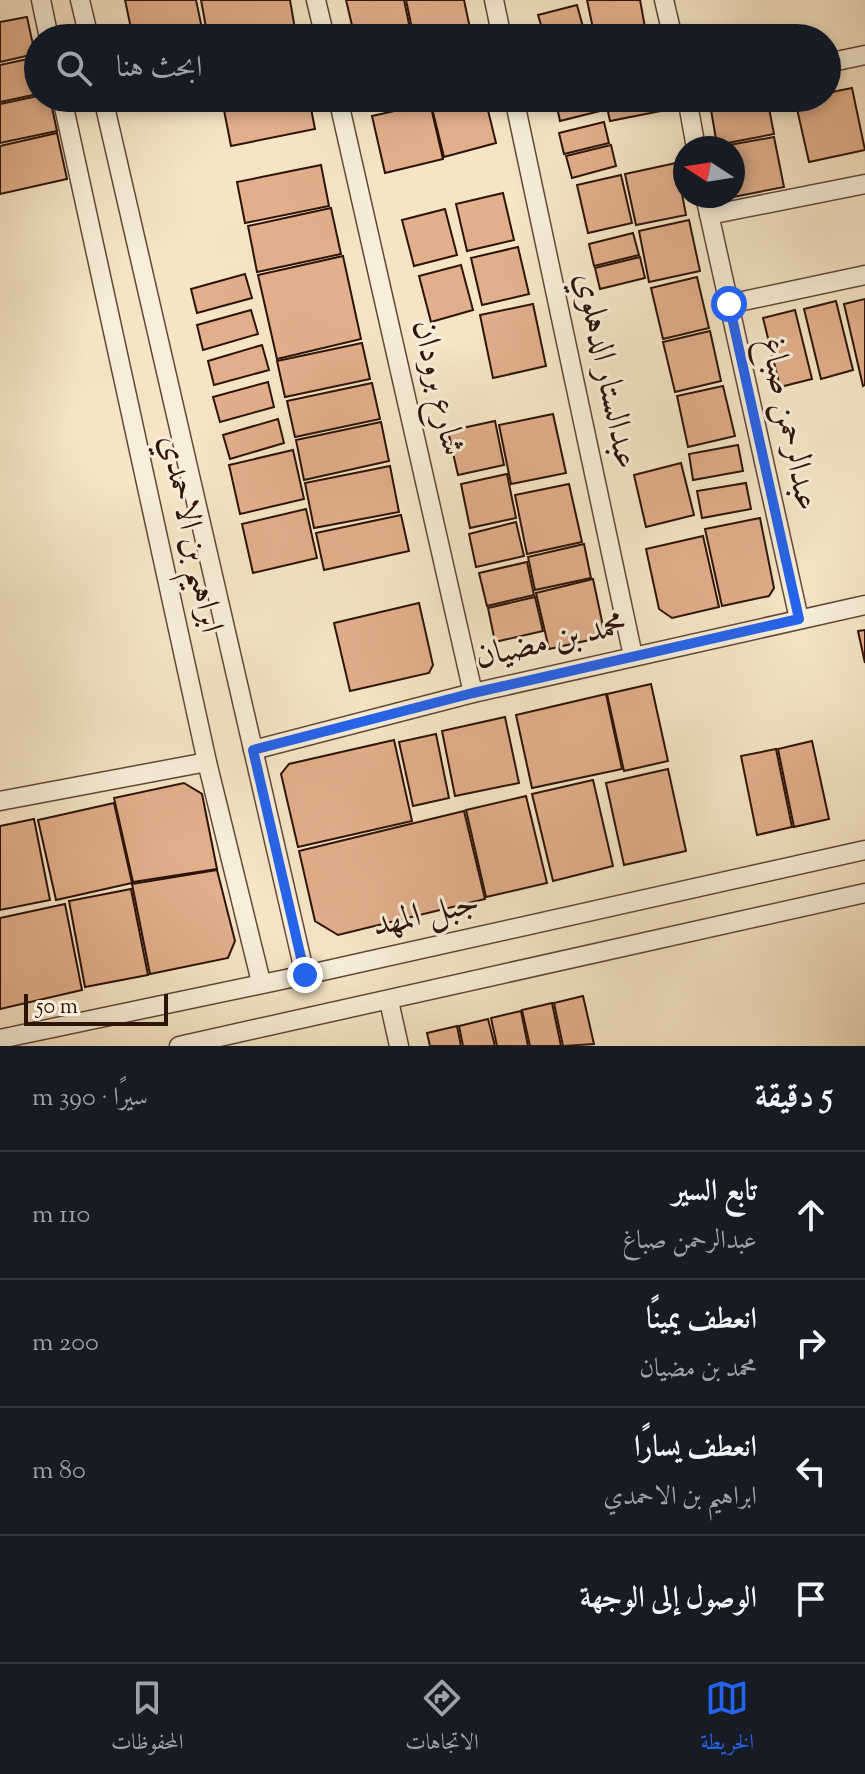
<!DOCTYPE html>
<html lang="ar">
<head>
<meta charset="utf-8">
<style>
	body { margin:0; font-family:"Sorts Mill Goudy",Amiri,serif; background:#242831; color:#f1f3f6; direction:rtl }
	.compass { position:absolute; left:673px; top:136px; width:72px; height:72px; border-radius:50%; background:#171b24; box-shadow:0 4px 12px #0003; rotate:282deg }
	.scale { position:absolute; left:24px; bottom:20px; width:144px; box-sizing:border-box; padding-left:8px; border:4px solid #2e1309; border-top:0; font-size:22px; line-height:28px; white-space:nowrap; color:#2e1309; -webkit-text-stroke:6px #f8eed9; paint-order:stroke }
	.stop { position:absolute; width:24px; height:24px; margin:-18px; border:6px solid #2563eb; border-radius:50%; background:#fff }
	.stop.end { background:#2563eb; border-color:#fff; box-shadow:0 2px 8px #0008 }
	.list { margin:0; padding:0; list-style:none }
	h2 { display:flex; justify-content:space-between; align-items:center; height:104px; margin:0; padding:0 32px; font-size:34px }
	h2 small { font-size:26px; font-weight:400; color:#9ea1a6 }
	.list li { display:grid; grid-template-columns:52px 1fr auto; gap:24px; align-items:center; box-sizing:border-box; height:128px; padding:0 32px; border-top:2px solid #363941 }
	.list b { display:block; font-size:30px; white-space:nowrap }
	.list p { margin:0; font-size:26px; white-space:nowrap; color:#9ea1a6 }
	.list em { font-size:26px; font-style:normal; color:#9ea1a6 }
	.icon { flex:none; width:44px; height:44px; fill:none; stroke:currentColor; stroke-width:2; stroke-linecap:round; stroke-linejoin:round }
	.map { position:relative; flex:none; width:865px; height:1046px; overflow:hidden; direction:ltr }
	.search { position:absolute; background:#171b24; box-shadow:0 4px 12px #0003; left:24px; right:24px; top:24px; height:88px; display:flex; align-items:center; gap:20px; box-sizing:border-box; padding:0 28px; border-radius:44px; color:#9ea1a6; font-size:30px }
	.sheet { height:616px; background:#171b24 }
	nav { display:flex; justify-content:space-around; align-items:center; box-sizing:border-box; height:112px; border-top:2px solid #363941; background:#171b24; font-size:22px; color:#9ea1a6 }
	nav a { display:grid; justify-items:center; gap:4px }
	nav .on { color:#2563eb }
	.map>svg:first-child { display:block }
	.building { fill:#e1af8b; stroke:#2e1309; stroke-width:2 }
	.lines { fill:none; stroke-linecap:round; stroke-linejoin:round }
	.minor-casing { stroke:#604838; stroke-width:21 }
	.minor { stroke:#f8eed9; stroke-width:18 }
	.route { stroke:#2563eb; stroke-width:10 }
	.labels { text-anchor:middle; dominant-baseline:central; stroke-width:6; stroke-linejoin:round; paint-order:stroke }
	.street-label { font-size:34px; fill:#2e1309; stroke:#f8eed9 }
</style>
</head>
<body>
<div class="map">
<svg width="865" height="1046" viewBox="0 0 865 1046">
	<rect width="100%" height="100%" fill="#f5e5c5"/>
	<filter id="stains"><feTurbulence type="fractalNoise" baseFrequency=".0025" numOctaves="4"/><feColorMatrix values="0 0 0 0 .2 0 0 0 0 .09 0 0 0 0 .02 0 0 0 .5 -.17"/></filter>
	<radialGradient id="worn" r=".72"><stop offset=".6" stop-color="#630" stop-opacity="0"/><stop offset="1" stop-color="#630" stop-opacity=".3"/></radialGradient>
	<!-- building -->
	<g class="building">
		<path d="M125,0H196L204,38H133Z"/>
		<path d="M201,0H290L296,35L281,38H208Z"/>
		<path d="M346,0H404L412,38H355Z"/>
		<path d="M406,0H464L471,33L451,38H414Z"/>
		<path d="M587,0H640L647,38H595Z"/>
		<path d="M577,5L586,38H545L538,15Z"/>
		<path d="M27,17L35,54L0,62V22Z"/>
		<path d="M37,57L38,94L0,102V65Z"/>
		<path d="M852,88L865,150L809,162L795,100L827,98V93Z"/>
		<path d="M38,96V98H50L57,131L0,143V104Z"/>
		<path d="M257,98H309L315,129L231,146L223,105Z"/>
		<path d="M438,98H485L496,143L444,157L430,100Z"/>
		<path d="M555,98H601L604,110L560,121Z"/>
		<path d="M605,98H658L661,111L610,121Z"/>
		<path d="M709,98H767L774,134L717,145Z"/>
		<path d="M430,103L443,159L385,173L372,116Z"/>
		<path d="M604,122L609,143L564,154L559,133Z"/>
		<path d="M57,133L67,179L0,194V146Z"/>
		<path d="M774,137L784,187L728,198L733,196V148L718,147Z"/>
		<path d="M611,145L616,166L572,178L566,156Z"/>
		<path d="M676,163L686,215L636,225L625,174Z"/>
		<path d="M321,165L329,206L245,223L237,182Z"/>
		<path d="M621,175L632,223L588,233L577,185Z"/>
		<path d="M503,193L514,240L467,251L456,204Z"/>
		<path d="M331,208L341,254L257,272L248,226Z"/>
		<path d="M445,209L457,255L414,266L402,220Z"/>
		<path d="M689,220L700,271L649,282L639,231Z"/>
		<path d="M633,233L639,255L594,266L589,244Z"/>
		<path d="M518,247L529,294L482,305L471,258Z"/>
		<path d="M343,256L361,339L277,359L258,275Z"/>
		<path d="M640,257L645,278L600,289L595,268Z"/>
		<path d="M461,265L473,310L431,322L419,276Z"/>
		<path d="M245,274L252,298L197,313L191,289Z"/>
		<path d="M697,277L709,328L663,339L651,288Z"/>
		<path d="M865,299V385L863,386L844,304Z"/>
		<path d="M836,301L853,370L821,379L804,309Z"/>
		<path d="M533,304L546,366L493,378L480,315Z"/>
		<path d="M251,310L258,334L203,350L197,325Z"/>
		<path d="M795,310L812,379L780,387L763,318Z"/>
		<path d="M710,331L721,381L675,392L663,342Z"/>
		<path d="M362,343L370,379L285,397L277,361Z"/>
		<path d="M262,345L269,370L214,385L208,361Z"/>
		<path d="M268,382L274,407L220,422L213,397Z"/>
		<path d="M372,383L380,419L295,437L287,401Z"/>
		<path d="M723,386L735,436L688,447L677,396Z"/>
		<path d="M553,414L566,473L511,484L499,425Z"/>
		<path d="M278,419L284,443L230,459L223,435Z"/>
		<path d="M495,421L504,465L458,475L448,431Z"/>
		<path d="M381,422L389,461L304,480L296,440Z"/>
		<path d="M738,445L743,471L693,480L689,454Z"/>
		<path d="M293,450L304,499L240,514L229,465Z"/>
		<path d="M681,463L694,515L646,527L634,475Z"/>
		<path d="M390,466L399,512L314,528L305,483Z"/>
		<path d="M507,474L516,518L470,528L461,484Z"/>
		<path d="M746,483L751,509L702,518L697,491Z"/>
		<path d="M569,484L582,542L527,554L515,495Z"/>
		<path d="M306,509L317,558L253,573L242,524Z"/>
		<path d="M401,515L409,551L324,570L316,533Z"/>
		<path d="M760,518L774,588L769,596L722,606L705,529Z"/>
		<path d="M516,522L524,556L476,567L469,534Z"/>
		<path d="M703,536L719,607L672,618L659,609L646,549Z"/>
		<path d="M584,544L591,578L535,590L528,557Z"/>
		<path d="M527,562L534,595L487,606L479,573Z"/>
		<path d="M593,579L603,626L594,639L549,649L536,593Z"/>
		<path d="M535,597L543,631L495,642L488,608Z"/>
		<path d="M419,603L433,665L429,673L350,691L334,623Z"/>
		<path d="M865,630V663L858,631Z"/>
		<path d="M651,684L668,761L624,771L607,694Z"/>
		<path d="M606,694L622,769L532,788L516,715Z"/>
		<path d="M505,717L519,783L455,796L442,731Z"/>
		<path d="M436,734L449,798L413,806L399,742Z"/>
		<path d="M394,740L412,821L298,847L281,774L289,764Z"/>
		<path d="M812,741L829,819L794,827L778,749Z"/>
		<path d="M776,749L792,827L757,835L741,756Z"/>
		<path d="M668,769L686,851L624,865L606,783Z"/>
		<path d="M593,780L613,866L553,881L532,794Z"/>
		<path d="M184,783L202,794L217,869L133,882L114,798Z"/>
		<path d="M526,796L547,883L486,897L466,810Z"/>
		<path d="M114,803L132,883L56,900L38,820Z"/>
		<path d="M464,811L485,899L338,935L315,921L299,851Z"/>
		<path d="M34,819L50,900L0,910V826Z"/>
		<path d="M217,870L235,941L228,958L150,974L132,884Z"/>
		<path d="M131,889L148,975L85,987L69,901Z"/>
		<path d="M65,904L82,990L0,1009V918Z"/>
		<path d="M583,996L594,1044L563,1046L554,1003Z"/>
		<path d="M552,1003L561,1046H530L522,1010Z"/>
		<path d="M521,1011L528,1046H497L491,1018Z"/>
		<path d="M488,1019L495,1046H463L459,1026Z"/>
		<path d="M457,1026L461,1046H430L427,1033Z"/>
	</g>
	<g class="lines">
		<defs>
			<g id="minor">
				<path d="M41,0L49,38"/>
				<path d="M80,0L89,38"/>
				<path d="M316,0L325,38"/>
				<path d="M494,0L502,38"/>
				<path d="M664,0L673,38"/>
				<path d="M827,63L865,55"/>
				<path d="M62,98L207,762L261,982"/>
				<path d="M103,98L305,975"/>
				<path d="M338,98L473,693"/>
				<path d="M514,98L633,656"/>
				<path d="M687,98L696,148"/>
				<path d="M705,196L799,619"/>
				<path d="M709,215L865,184"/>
				<path d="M729,304L865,275"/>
				<path d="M253,750L473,693L865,605"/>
				<path d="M0,801L207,762"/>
				<path d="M389,1001L399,1046"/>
				<path d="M0,1039L305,975L865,850"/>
				<path d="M179,1046L865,893"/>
			</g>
		</defs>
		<!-- minor casing -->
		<use href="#minor" class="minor-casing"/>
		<!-- minor -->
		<use href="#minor" class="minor"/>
	</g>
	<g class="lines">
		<!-- route -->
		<path class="route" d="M305,975L253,750L473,693L799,619L729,304"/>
	</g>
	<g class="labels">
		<!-- street labels -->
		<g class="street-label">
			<text transform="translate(605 371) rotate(78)">عبدالستار الدهلوي</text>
			<text transform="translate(437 388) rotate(77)">شارع برودان</text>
			<text transform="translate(788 424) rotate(78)">عبدالرحمن صباغ</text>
			<text transform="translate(190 534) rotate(78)">ابراهيم بن الاحمدي</text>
			<text transform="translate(551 642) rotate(-13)">محمد بن مضيان</text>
			<text transform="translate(426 915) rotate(-13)">جبل المهد</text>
		</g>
	</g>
	<rect width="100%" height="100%" filter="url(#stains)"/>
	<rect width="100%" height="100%" fill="url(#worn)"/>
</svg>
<svg class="compass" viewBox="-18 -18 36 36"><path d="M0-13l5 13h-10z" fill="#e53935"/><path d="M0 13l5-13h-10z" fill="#9ea1a6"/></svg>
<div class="scale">50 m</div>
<div class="stop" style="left:729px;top:304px"></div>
<div class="stop end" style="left:305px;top:975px"></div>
<div class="search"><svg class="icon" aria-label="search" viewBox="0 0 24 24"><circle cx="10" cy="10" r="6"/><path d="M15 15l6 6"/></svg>ابحث هنا</div>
</div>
<section class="sheet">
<h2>5 دقيقة<small>سيرًا · 390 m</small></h2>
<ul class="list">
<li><svg class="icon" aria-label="ahead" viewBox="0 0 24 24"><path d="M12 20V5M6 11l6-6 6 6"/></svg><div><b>تابع السير</b><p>عبدالرحمن صباغ</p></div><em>110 m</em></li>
<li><svg class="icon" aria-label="right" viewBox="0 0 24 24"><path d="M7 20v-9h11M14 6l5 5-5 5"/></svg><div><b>انعطف يمينًا</b><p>محمد بن مضيان</p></div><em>200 m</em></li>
<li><svg class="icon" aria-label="left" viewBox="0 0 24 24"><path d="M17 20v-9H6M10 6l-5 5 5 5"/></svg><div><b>انعطف يسارًا</b><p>ابراهيم بن الاحمدي</p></div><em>80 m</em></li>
<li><svg class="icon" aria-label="arrive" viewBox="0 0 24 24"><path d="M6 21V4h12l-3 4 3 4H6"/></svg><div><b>الوصول إلى الوجهة</b></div></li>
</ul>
</section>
<nav>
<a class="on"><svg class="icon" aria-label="map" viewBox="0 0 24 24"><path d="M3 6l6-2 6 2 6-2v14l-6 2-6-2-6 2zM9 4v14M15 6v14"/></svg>الخريطة</a>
<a><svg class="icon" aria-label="directions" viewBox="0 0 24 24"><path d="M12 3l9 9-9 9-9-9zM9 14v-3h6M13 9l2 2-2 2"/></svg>الاتجاهات</a>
<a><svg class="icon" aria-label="saved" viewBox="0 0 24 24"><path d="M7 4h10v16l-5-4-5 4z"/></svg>المحفوظات</a>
</nav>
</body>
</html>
